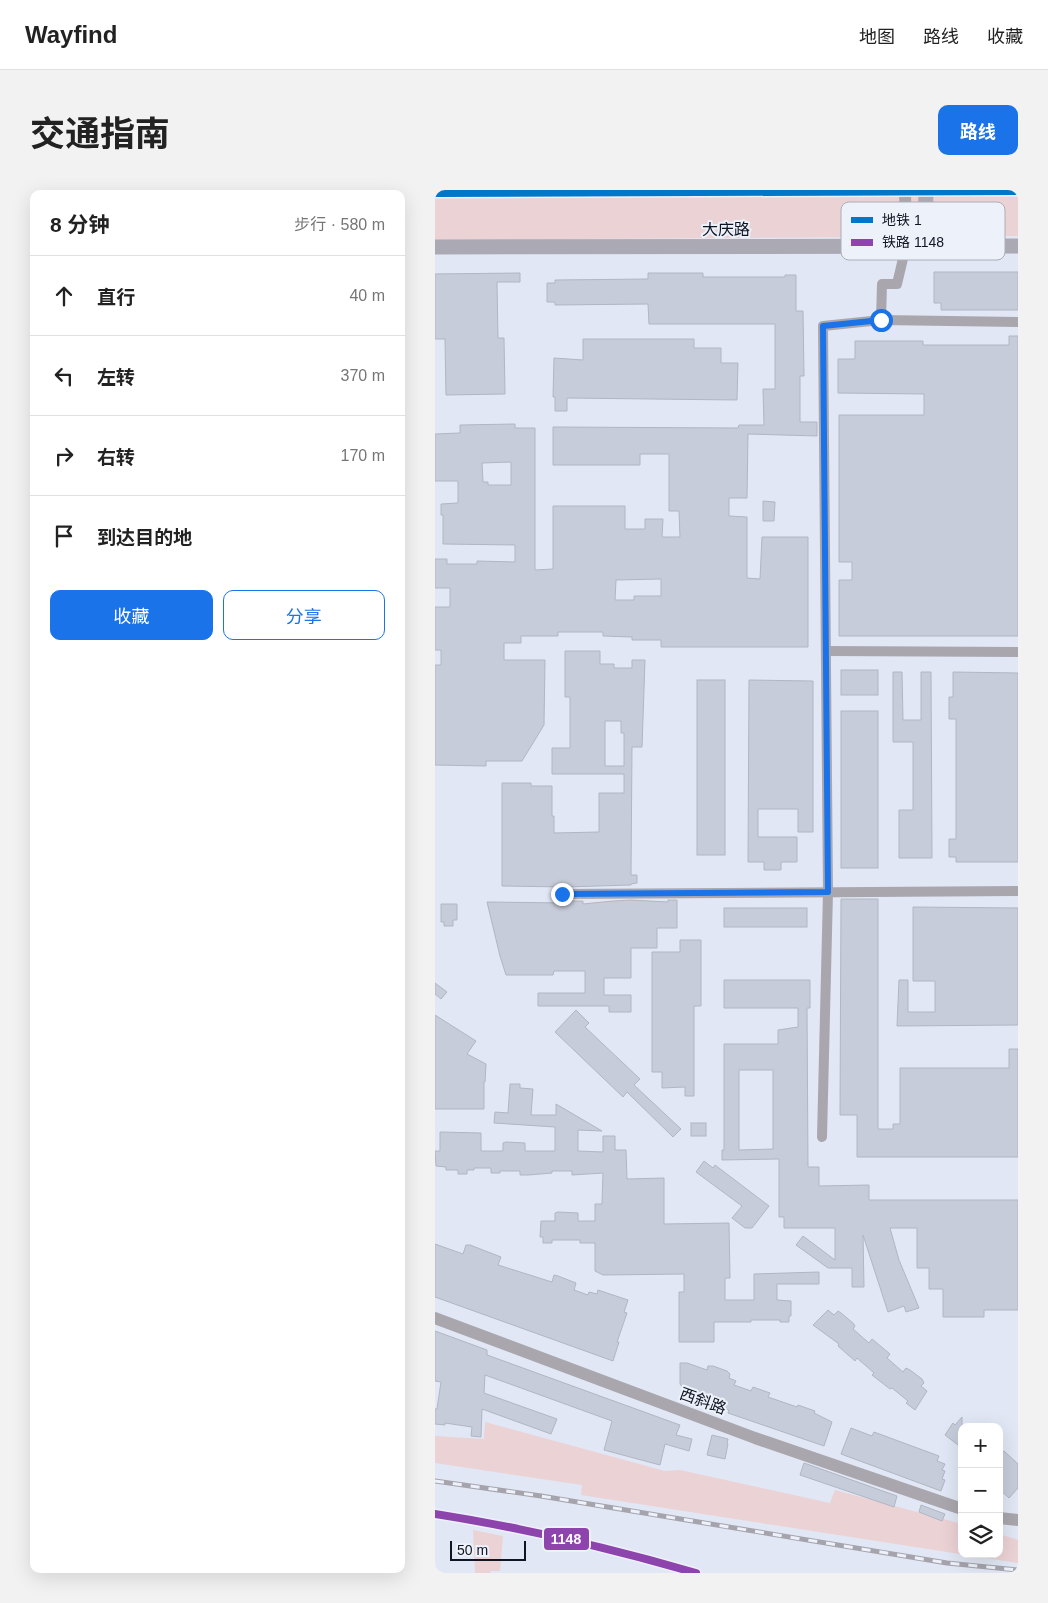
<!DOCTYPE html>
<html lang="zh">
<head>
<meta charset="utf-8">
<style>
	body { margin:0; font-family:Arial,"Noto Sans SC",sans-serif; background:#f2f2f2; color:#222 }
	.controls { position:absolute; right:15px; bottom:15px; display:grid; overflow:hidden; border-radius:10px; box-shadow:0 5px 20px #0002 }
	.controls button { width:45px; height:45px; display:grid; place-items:center; padding:0; border:0; border-bottom:1px solid #e0e0e0; background:#fff; color:#222; font:25px sans-serif }
	.scale { position:absolute; left:15px; bottom:12px; width:76px; box-sizing:border-box; padding-left:5px; border:2px solid #0f1522; border-top:0; font-size:14px; line-height:18px; white-space:nowrap; color:#0f1522; -webkit-text-stroke:4px #edf1f9; paint-order:stroke }
	.stop { position:absolute; width:15px; height:15px; margin:-11px; border:4px solid #1a73e8; border-radius:50%; background:#fff }
	.stop.end { background:#1a73e8; border-color:#fff; box-shadow:0 1px 5px #0008 }
	.list { margin:0; padding:0; list-style:none }
	h2 { display:flex; justify-content:space-between; align-items:center; height:65px; margin:0; padding:0 20px; font-size:21px }
	h2 small { font-size:16px; font-weight:400; color:#767676 }
	.list li { display:grid; grid-template-columns:32px 1fr auto; gap:15px; align-items:center; box-sizing:border-box; height:80px; padding:0 20px; border-top:1px solid #e0e0e0 }
	.list b { display:block; font-size:19px; white-space:nowrap }
	.list em { font-size:16px; font-style:normal; color:#767676 }
	.actions { display:flex; gap:10px; padding:15px 20px }
	.actions a { flex:1; padding:11px 0; border:1px solid #1a73e8; border-radius:10px; text-align:center; font-size:18px; color:#1a73e8 }
	.actions .main { background:#1a73e8; color:#fff }
	.icon { flex:none; width:28px; height:28px; fill:none; stroke:currentColor; stroke-width:2; stroke-linecap:round; stroke-linejoin:round }
	.map { position:relative; flex:none; width:583px; height:1383px; overflow:hidden; border-radius:10px }
	header { display:flex; align-items:center; gap:30px; box-sizing:border-box; height:70px; padding:0 25px; background:#fff; border-bottom:1px solid #e0e0e0 }
	header strong { font-size:24px }
	nav { display:flex; gap:28px; margin-inline-start:auto; font-size:18px }
	.intro { display:flex; align-items:center; justify-content:space-between; box-sizing:border-box; height:120px; padding:0 30px }
	h1 { margin:0; font-size:35px }
	.button { padding:12px 22px; border-radius:10px; background:#1a73e8; color:#fff; font-size:18px; font-weight:700 }
	main { display:flex; gap:30px; padding:0 30px }
	aside { flex:1; background:#fff; border-radius:10px; box-shadow:0 5px 20px #0002 }
	.map>svg:first-child { display:block }
	.green { fill:#ebd2d5 }
	.building { fill:#c6ccda; stroke:#b0b6c2; fill-rule:evenodd }
	.lines { fill:none; stroke-linecap:round; stroke-linejoin:round }
	.minor { stroke:#aaa6ae; stroke-width:10 }
	.tertiary { stroke:#aaa6ae; stroke-width:12 }
	.primary { stroke:#aba9b4; stroke-width:15 }
	.rail-casing { stroke:#a5a4ad; stroke-width:5 }
	.rail { stroke:#edf1f9; stroke-width:3; stroke-dasharray:9; stroke-linecap:butt }
	.rail-1-casing { stroke:#edf1f9; stroke-width:11 }
	.rail-1 { stroke:#8e44ad; stroke-width:8 }
	.metro-1-casing { stroke:#edf1f9; stroke-width:11 }
	.metro-1 { stroke:#0077c8; stroke-width:8 }
	.route { stroke:#1a73e8; stroke-width:6 }
	.labels { text-anchor:middle; dominant-baseline:central; stroke-width:4; stroke-linejoin:round; paint-order:stroke }
	.street-label { font-size:16px; fill:#0f1522; stroke:#edf1f9 }
	.key { fill:#edf1f9; stroke:#aaafb8; stroke-width:1 }
	.key-label { font-size:14px; fill:#0f1522 }
	.line-badge { stroke:#edf1f9; stroke-width:2 }
	.badge-label { font-size:14px; text-anchor:middle; font-weight:bold; fill:#fff }
</style>
</head>
<body>
<header>
<strong>Wayfind</strong>
<nav><a>地图</a><a>路线</a><a>收藏</a></nav>
</header>
<div class="intro"><h1>交通指南</h1><a class="button">路线</a></div>
<main>
<aside>
<h2>8 分钟<small>步行 · 580 m</small></h2>
<ul class="list">
<li><svg class="icon" aria-label="ahead" viewBox="0 0 24 24"><path d="M12 20V5M6 11l6-6 6 6"/></svg><div><b>直行</b></div><em>40 m</em></li>
<li><svg class="icon" aria-label="left" viewBox="0 0 24 24"><path d="M17 20v-9H6M10 6l-5 5 5 5"/></svg><div><b>左转</b></div><em>370 m</em></li>
<li><svg class="icon" aria-label="right" viewBox="0 0 24 24"><path d="M7 20v-9h11M14 6l5 5-5 5"/></svg><div><b>右转</b></div><em>170 m</em></li>
<li><svg class="icon" aria-label="arrive" viewBox="0 0 24 24"><path d="M6 21V4h12l-3 4 3 4H6"/></svg><div><b>到达目的地</b></div></li>
</ul>
<div class="actions"><a class="main">收藏</a><a>分享</a></div>
</aside>
<div class="map">
<svg width="583" height="1383" viewBox="0 0 583 1383">
	<rect width="100%" height="100%" fill="#e1e7f4"/>
	<!-- green -->
	<g class="green">
		<path d="M0,0H583V46L0,50Z"/>
		<path d="M50,1232L230,1281L245,1280L395,1313L400,1300L527,1334V1364H564V1344L583,1350V1373L146,1305L147,1295L0,1273V1246L49,1249Z"/>
		<path d="M38,1340L68,1346L65,1381H56L55,1383H40Z"/>
	</g>
	<!-- building -->
	<g class="building">
		<path d="M499,82H583V120H506V113H499Z"/>
		<path d="M85,83V92H62L63,148H69L70,204L11,205L10,149H0V84Z"/>
		<path d="M213,83H268V87H350V85H361V121H368L369,186H365V232H382V246L313,244L312,308H294V326L312,327V388L325,389L327,347H373V457H226V450H197V447L168,446V442H123V446H86V453H69V470H110L109,535L87,571H51V576L0,575V475H6V460H0V417H15V398H0V369H12V374H42V371L80,372V355L8,354V325H6V314L23,313V291H0V244L25,243V235L80,234V238H100V380L118,379V316H190V339H210V329H228L227,347H245L244,321H234V264H205V275H118V237L303,238L304,235H329L328,199H340V134H214L213,114L120,115V112H112V93H120V90L213,89ZM76,272V295H53V292H48L47,273ZM226,389V406H199V410H180L181,390Z"/>
		<path d="M574,146H583V446H404V390H417V372H404V225H489V204L403,203V169H420V151H488V155H574Z"/>
		<path d="M148,149H259V158H286V173H303L302,210L132,208V221H120V207H118L119,168L148,170Z"/>
		<path d="M328,311L340,312L339,331H328Z"/>
		<path d="M130,461H165V474H179V478H197V470H210L207,557H197L196,685H202V693L196,694V695L130,697L67,696V593H96V596H117V626H119V643L164,642V603H189V584H117V558H135V507H130ZM170,531H186V543H189V576H170Z"/>
		<rect x="406" y="480" width="37" height="25"/>
		<path d="M458,482H467L468,530H486V482H496L497,668H464V620H478V552H458Z"/>
		<path d="M518,482L583,483V672H521V667H514V649H521V529H514V507H518Z"/>
		<rect x="262" y="490" width="28" height="175"/>
		<path d="M314,490L378,491V642H363V619H323V647H362V672H346V680H329V672H313Z"/>
		<rect x="406" y="521" width="37" height="157"/>
		<path d="M406,709H443V939H458V934H465V878H574V859H583V967H422V925H405Z"/>
		<path d="M196,710L233,712V710H242V738H222V758H196V788H169V805H196V822H174V816H103V803H150V781H119L118,785H71L65,766L52,712L129,713L130,711H148V714L178,711Z"/>
		<path d="M6,714H22V730H18V736H9V732H6Z"/>
		<path d="M478,717L583,718V835L462,836L464,790H473V822H500V791H478Z"/>
		<rect x="289" y="718" width="83" height="19"/>
		<path d="M245,750H266V816H259V906H250V897L227,898V882H217V762H245Z"/>
		<path d="M289,790H375V818H372L373,977H384V996L434,995V1010H583V1120H549V1127H508V1099H494V1078H482V1038H455L464,1070L484,1118L471,1122L469,1116L453,1122L428,1045L429,1097H417V1078H393L361,1055L368,1046L400,1070V1038H349V1027H344V969L287,970V960H289V854H343V840L363,837V818H289ZM304,880H338V959L304,960Z"/>
		<path d="M0,793L12,802L6,809L0,804Z"/>
		<path d="M141,820L154,833L150,837L205,889L199,895L246,939L238,947L192,902L188,907L120,842Z"/>
		<path d="M0,825L41,851L32,864L51,874L50,892H49V919H0Z"/>
		<path d="M75,894H85V898L98,899L96,925H121V914L167,941L143,940V961L168,962V946H180V960H191L192,989L229,988V1034L294,1033L295,1088H290V1110H319V1084L384,1082V1094H342V1110L356,1111V1126H354V1132H345V1130H316V1132H279V1152H244V1102H249V1084L168,1085L160,1081V1053H145V1050H117V1053H108V1047H105L106,1031H120V1023L123,1022L143,1023V1031H160V1014H167L168,983L137,985V981H117V983L93,985H85V981H65V983H56V978H39V980H32V984H23V980H11V977L1,976L0,961H5V942L46,943V961H68V953L71,952L90,953V961H120V937L59,933L60,922L73,923Z"/>
		<rect x="256" y="933" width="15" height="13"/>
		<path d="M269,971L278,978L280,975L334,1016L317,1038H310L297,1028L307,1016L261,982Z"/>
		<path d="M0,1054L28,1064L31,1055H35L66,1067L63,1075L117,1092L119,1085L123,1086L141,1093L139,1100L153,1105L154,1102L162,1104L163,1100L193,1110L189,1122L192,1123L182,1152H184L178,1171L0,1107Z"/>
		<path d="M393,1120L399,1125L403,1121L406,1123L418,1133L420,1136L418,1139L434,1153L437,1149L455,1164L452,1168L468,1182L471,1178L475,1180L487,1189L489,1193L486,1196L492,1201L480,1220L471,1213L473,1211L457,1198L455,1199L437,1185L439,1183L422,1168L420,1171L403,1156L404,1154L378,1135Z"/>
		<path d="M0,1141L52,1160V1165L245,1235L241,1245L257,1249L254,1261L230,1254L225,1275L169,1260L177,1231L50,1185L49,1203L122,1229L116,1244L47,1219L46,1247L36,1246L37,1237L10,1233V1235L0,1234V1219H2L6,1192L0,1191Z"/>
		<path d="M245,1173H252L272,1180L273,1176H278L292,1181L295,1184L294,1188L301,1191L299,1195L316,1201L318,1197L335,1203L333,1207L362,1217L363,1215L380,1221L379,1223L397,1232L389,1256L293,1223L294,1220L253,1205L245,1194Z"/>
		<path d="M527,1227V1258L510,1245L518,1233L520,1235Z"/>
		<path d="M416,1238L437,1246L439,1242L504,1266L502,1271L510,1274L507,1280L510,1281L507,1289L510,1290L506,1301L406,1264Z"/>
		<path d="M277,1245L293,1249L292,1253L293,1254L290,1269L272,1265Z"/>
		<path d="M569,1261L583,1274V1298L574,1308L564,1299V1267Z"/>
		<path d="M369,1273L462,1306L459,1317L365,1285Z"/>
		<path d="M486,1315L510,1324L507,1331L484,1322Z"/>
	</g>
	<g class="lines">
		<!-- minor -->
		<g class="minor">
			<path d="M446,130L447,94H462L471,56"/>
			<path d="M391,461L583,462"/>
			<path d="M127,704L583,701"/>
			<path d="M387,947L393,702L388,136L446,130L583,132"/>
		</g>
		<!-- tertiary -->
		<g class="tertiary">
			<path d="M470,0L471,56"/>
			<path d="M0,1128L320,1248L527,1319"/>
			<path d="M564,1328L583,1330"/>
		</g>
		<!-- primary -->
		<g class="primary">
			<path d="M491,0C491,23 486,39 505,56"/>
			<path d="M0,57L583,56"/>
		</g>
		<defs>
			<path id="rail" d="M0,1291L106,1306L512,1373L583,1380"/>
		</defs>
		<!-- rail casing -->
		<use href="#rail" class="rail-casing"/>
		<!-- rail -->
		<use href="#rail" class="rail"/>
		<defs>
			<path id="rail-1" d="M0,1324C89,1338 175,1358 261,1383"/>
		</defs>
		<!-- rail-1 casing -->
		<use href="#rail-1" class="rail-1-casing"/>
		<!-- rail-1 -->
		<use href="#rail-1" class="rail-1"/>
		<defs>
			<path id="metro-1" d="M0,3L583,1"/>
		</defs>
		<!-- metro-1 casing -->
		<use href="#metro-1" class="metro-1-casing"/>
		<!-- metro-1 -->
		<use href="#metro-1" class="metro-1"/>
	</g>
	<g class="lines">
		<!-- route -->
		<path class="route" d="M127,704L393,702L388,136L446,130"/>
	</g>
	<g class="labels">
		<!-- street labels -->
		<g class="street-label">
			<text x="291" y="39">大庆路</text>
			<text transform="translate(268 1211) rotate(20)">西斜路</text>
		</g>
	</g>
	<!-- legend -->
	<rect x="406" y="12" width="164" height="58" rx="8" class="key"/>
	<rect x="416" y="27" width="22" height="6" fill="#0077c8"/>
	<rect x="416" y="49" width="22" height="7" fill="#8e44ad"/>
	<g class="key-label">
		<text x="447" y="35">地铁 1</text>
		<text x="447" y="57">铁路 1148</text>
	</g>
	<rect class="line-badge" x="108" y="1337" width="47" height="24" rx="5" fill="#8e44ad"/>
	<g class="badge-label">
		<text x="131" y="1354">1148</text>
	</g>
</svg>
<div class="controls">
<button>+</button>
<button>−</button>
<button><svg class="icon" aria-label="layers" viewBox="0 0 24 24"><path d="M12 4l9 5-9 5-9-5zM3 14l9 5 9-5"/></svg></button>
</div>
<div class="scale">50 m</div>
<div class="stop" style="left:446px;top:130px"></div>
<div class="stop end" style="left:127px;top:704px"></div>
</div>
</main>
</body>
</html>
